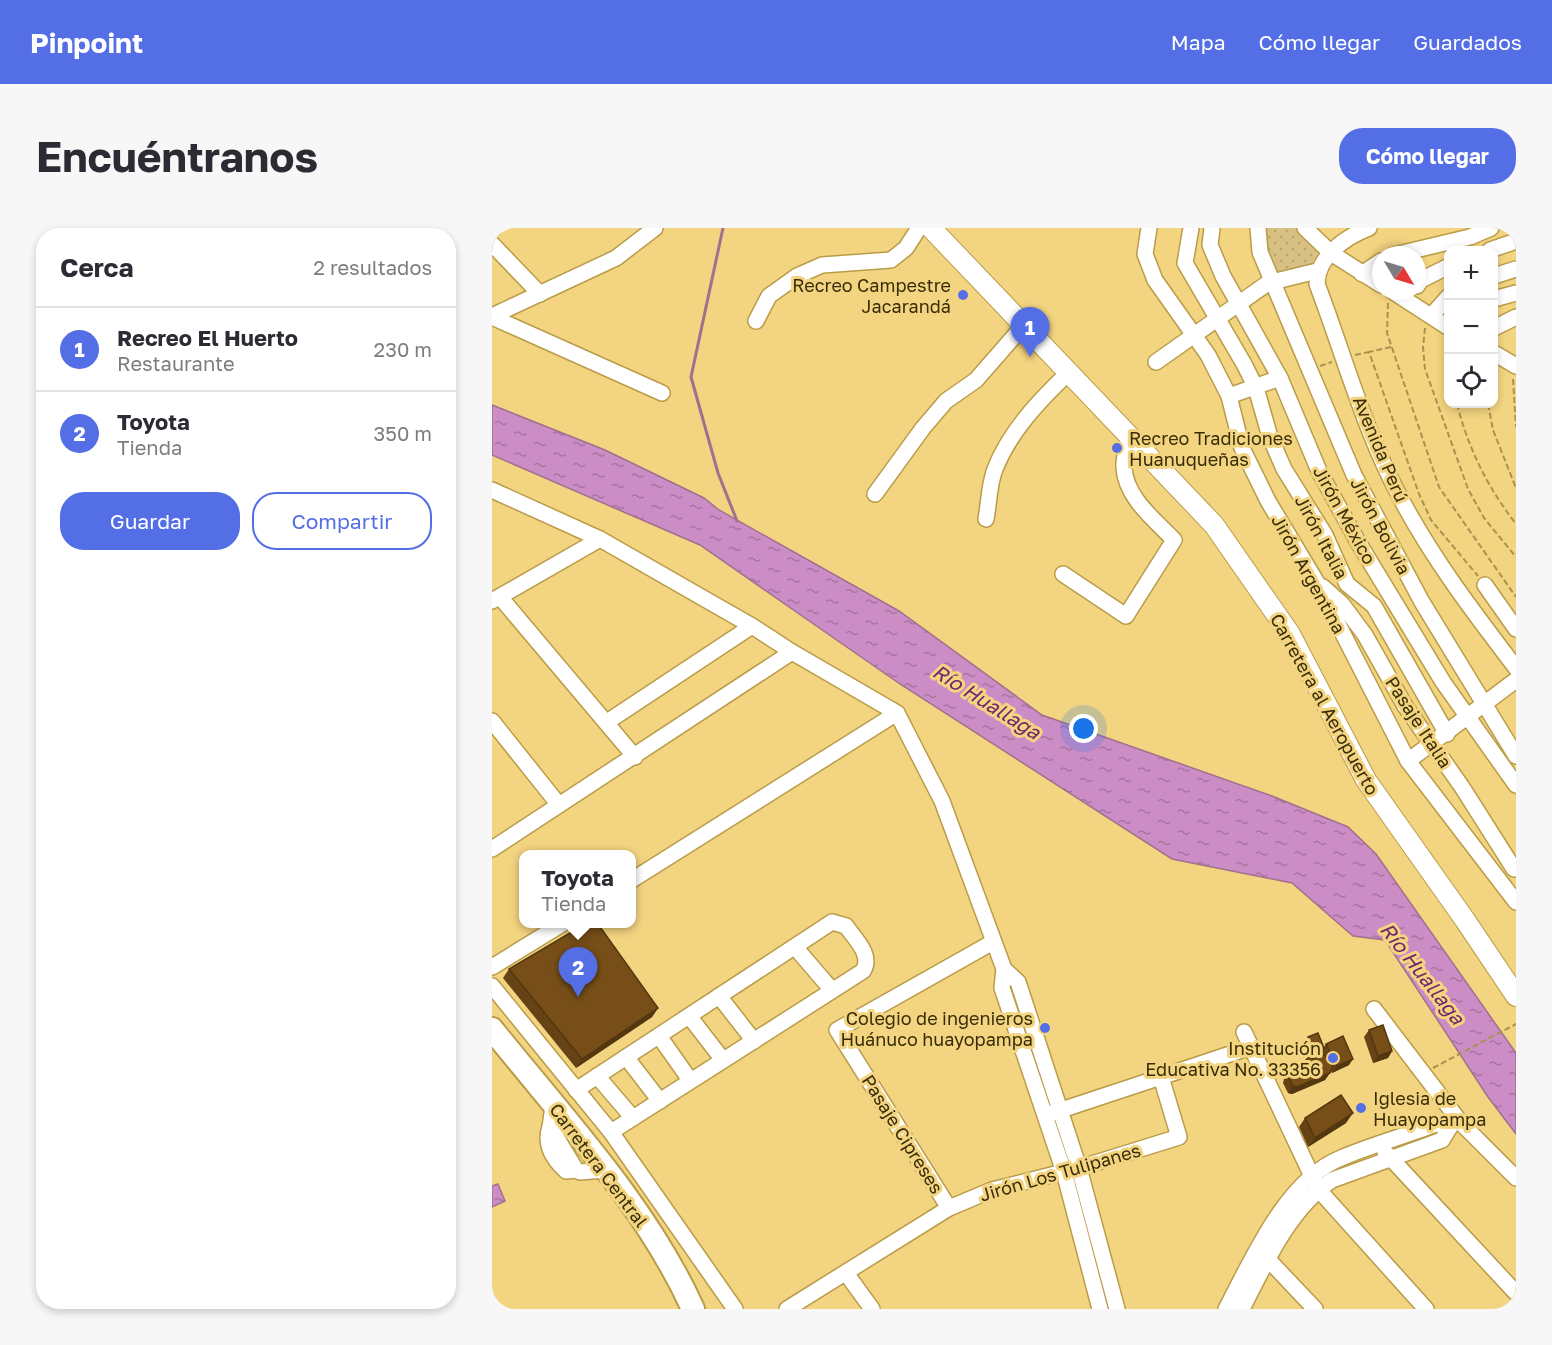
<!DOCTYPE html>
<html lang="es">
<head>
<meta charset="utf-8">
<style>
	body { margin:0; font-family:"Golos Text",sans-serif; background:#f7f7f7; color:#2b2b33 }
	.controls { position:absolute; right:18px; top:18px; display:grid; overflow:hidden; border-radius:12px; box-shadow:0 3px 9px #0003 }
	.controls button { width:54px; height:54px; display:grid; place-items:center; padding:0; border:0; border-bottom:2px solid #e1e1e2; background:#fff; color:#2b2b33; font:30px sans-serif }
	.compass { position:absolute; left:880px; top:18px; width:54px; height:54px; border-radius:50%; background:#fff; box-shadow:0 3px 9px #0003; rotate:128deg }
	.you { position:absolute; left:592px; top:501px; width:21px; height:21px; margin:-15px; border:4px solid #fff; border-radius:50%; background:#1a73e8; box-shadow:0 0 0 9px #1a73e833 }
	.badge { display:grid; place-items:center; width:39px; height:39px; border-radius:50%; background:#546fe5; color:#fff; font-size:20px; font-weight:700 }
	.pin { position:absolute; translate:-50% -50px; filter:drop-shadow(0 2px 3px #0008) }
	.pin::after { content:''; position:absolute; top:32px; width:21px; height:18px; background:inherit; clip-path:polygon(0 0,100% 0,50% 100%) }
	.popup { position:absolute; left:27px; top:622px; width:117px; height:78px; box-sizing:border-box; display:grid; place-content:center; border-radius:12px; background:#fff; filter:drop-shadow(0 2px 4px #0005); font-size:20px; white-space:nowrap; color:#7c7c81 }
	.popup b { font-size:22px; color:#2b2b33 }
	.popup::after { content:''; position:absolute; left:50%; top:100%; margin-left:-12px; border:12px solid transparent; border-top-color:#fff }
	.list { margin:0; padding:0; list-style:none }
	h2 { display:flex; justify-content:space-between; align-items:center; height:78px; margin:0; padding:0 24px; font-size:26px }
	h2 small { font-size:20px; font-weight:400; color:#7c7c81 }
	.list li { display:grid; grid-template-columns:39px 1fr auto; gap:18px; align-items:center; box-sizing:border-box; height:84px; padding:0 24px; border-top:2px solid #e1e1e2 }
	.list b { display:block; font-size:22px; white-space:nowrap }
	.list p { margin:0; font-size:20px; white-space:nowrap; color:#7c7c81 }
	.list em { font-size:20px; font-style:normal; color:#7c7c81 }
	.actions { display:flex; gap:12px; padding:18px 24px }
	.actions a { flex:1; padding:14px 0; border:2px solid #546fe5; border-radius:24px; text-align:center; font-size:21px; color:#546fe5 }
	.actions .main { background:#546fe5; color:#fff }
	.icon { flex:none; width:33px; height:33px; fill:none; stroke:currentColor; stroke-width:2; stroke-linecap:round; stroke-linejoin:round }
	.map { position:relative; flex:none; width:1024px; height:1081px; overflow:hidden; border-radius:24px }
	header { display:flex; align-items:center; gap:36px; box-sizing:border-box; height:84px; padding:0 30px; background:#546fe5; color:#fff }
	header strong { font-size:28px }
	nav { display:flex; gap:33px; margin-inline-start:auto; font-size:21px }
	.intro { display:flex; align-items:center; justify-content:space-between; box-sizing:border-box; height:144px; padding:0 36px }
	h1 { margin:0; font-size:42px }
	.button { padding:15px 27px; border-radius:24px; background:#546fe5; color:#fff; font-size:21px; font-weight:700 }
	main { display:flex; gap:36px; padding:0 36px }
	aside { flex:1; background:#fff; border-radius:24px; box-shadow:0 3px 9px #0003 }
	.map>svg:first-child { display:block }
	.grass { fill:url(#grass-dots) }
	.water { fill:url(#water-ripples); stroke:#a0708d; stroke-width:1.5 }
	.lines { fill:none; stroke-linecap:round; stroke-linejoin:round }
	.stream { stroke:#a0708d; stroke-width:3 }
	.minor-casing { stroke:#ba9c48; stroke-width:18 }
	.major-casing { stroke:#ba9c48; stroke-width:22 }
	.highway-casing { stroke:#ba9c48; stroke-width:26 }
	.path { stroke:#aa9251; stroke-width:2; stroke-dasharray:6 3; stroke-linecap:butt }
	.minor { stroke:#fff; stroke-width:15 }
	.major { stroke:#fff; stroke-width:20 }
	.highway { stroke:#fff; stroke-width:22 }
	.wall { fill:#664314 }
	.shaded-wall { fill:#533710 }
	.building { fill:#774e17; stroke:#533710; stroke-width:1.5 }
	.poi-dot { fill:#546fe5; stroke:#f3d480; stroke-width:2 }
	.labels { text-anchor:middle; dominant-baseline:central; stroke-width:6; stroke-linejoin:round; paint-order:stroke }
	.poi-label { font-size:18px; fill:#392d08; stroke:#f3d480; text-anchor:end }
	.street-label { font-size:18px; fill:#392d08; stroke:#f3d480 }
	.water-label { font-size:20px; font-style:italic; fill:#70256c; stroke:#f3d480 }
</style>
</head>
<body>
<header>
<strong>Pinpoint</strong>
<nav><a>Mapa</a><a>Cómo llegar</a><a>Guardados</a></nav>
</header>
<div class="intro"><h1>Encuéntranos</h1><a class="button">Cómo llegar</a></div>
<main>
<aside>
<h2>Cerca<small>2 resultados</small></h2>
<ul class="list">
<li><span class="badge">1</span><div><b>Recreo El Huerto</b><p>Restaurante</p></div><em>230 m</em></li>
<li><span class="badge">2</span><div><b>Toyota</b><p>Tienda</p></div><em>350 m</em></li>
</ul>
<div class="actions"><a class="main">Guardar</a><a>Compartir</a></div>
</aside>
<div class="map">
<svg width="1024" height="1081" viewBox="0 0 1024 1081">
	<defs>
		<pattern id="grass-dots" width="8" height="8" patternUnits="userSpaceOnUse" patternTransform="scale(1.5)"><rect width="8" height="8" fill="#d8c082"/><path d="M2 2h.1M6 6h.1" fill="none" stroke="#baa56f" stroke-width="1.8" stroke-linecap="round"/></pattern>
		<pattern id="water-ripples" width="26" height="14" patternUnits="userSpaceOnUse" patternTransform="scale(1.5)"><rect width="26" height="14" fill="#cc8dc6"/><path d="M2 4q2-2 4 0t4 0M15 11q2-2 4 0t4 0" fill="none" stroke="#a7749f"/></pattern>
	</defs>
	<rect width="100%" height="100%" fill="#f3d480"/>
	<!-- grass -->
	<path class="grass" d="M772,0H804L828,22L818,38L783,46L771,21Z"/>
	<!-- water -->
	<g class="water">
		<path d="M0,177L113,222L212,270L227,282L407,383L550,487L780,568L856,599L884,626L1024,825V906L996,869L893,712L861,708L800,655L680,631L408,456L208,317L0,227Z"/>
		<path d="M6,956L13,973L0,979V958Z"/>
	</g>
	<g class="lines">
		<!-- stream -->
		<path class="stream" d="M231,0L199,149L226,245L245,293"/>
		<defs>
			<g id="minor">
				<path d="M657,0L653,26L663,52L716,127L737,168L750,220L776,273L824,353L916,533L1024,674"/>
				<path d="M699,0L693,35L752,136L764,160L778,209L792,241L833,307L855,356L882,378L955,506"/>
				<path d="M720,0L718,17L731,48L788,150L827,243L866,314L951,454L1024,557"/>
				<path d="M766,0L768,24L862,247L930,374L1024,528"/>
				<path d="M813,0L839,25L889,57"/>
				<path d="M877,0C853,9 825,29 825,56C852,127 872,202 908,269C940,330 982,385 1024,440"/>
				<path d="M0,1L2,0"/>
				<path d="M0,16L48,66"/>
				<path d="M998,22L1024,13"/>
				<path d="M902,27L978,9L999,0"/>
				<path d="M870,46L889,33"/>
				<path d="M1002,48L1024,41"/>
				<path d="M925,58L929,52L957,38"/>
				<path d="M900,63L957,100"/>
				<path d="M1002,71L1024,65"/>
				<path d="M0,88L124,30L163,0"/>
				<path d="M939,88L957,68"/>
				<path d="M0,89L170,165"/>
				<path d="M264,93L277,68L305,48L330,37L399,32L414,20L427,0"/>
				<path d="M1002,100L1024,89"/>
				<path d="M1002,125L1024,138"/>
				<path d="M664,134L776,55L825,43"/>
				<path d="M737,168L788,150"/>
				<path d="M0,262L108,311L260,398L300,424L405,485L450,573L512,741L510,760L572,944L608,1081"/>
				<path d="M383,266L431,200L454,173L484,152L532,97"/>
				<path d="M494,291C497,275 497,256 503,241C518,203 547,173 576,145"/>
				<path d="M571,346L634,388L682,312C663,292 634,270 632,240C631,229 636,217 638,207"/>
				<path d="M993,357L1024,401"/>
				<path d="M831,359L850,376L873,407L913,478L970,559L1022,641"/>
				<path d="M8,369L143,529"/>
				<path d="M0,373L108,311"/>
				<path d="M0,493L67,577"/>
				<path d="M115,494L260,398"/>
				<path d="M916,533L1024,452"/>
				<path d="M0,621L300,424"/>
				<path d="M140,652L405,485"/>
				<path d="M303,719L339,761"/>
				<path d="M0,739L70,696"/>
				<path d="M512,741L526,754L587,940L625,1081"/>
				<path d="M0,758L119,904L243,1081"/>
				<path d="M227,768L262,813"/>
				<path d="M882,781L969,895L1024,950"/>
				<path d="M197,788L231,832"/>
				<path d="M752,804L826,961L934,1081"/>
				<path d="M167,808L198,852"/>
				<path d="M134,829L168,873"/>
				<path d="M105,848L141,890"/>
				<path d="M669,849L759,819"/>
				<path d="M84,862L340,694L354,698C363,711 381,727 371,743L119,904"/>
				<path d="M61,878L58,899L84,942L88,944L113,942"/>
				<path d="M58,899C52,916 61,931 74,943L84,942"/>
				<path d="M893,924L1024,1065"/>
				<path d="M457,980L345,802L501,714"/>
				<path d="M770,1025L823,1081"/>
				<path d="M354,1045L380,1081"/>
				<path d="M295,1081L457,980L500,962L587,940L687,909L669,849L554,887"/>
				<path d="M734,1081C760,1032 794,952 849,930C879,917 913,908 944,896L958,899"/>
				<path d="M750,1081C773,1036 797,981 840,952L950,912L958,899"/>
			</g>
			<path id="major" d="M439,0L722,297L798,406L874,552L973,692L1024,768"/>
			<path id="highway" d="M0,801C71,890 154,977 201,1081"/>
		</defs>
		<!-- minor casing -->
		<use href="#minor" class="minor-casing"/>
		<!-- major casing -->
		<use href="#major" class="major-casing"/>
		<!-- highway casing -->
		<use href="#highway" class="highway-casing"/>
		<!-- path -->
		<g class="path">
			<path d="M896,75L895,105L947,259L1024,369"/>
			<path d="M933,100L931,119L933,141L976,261L992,290L1024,329"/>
			<path d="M899,119L877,124L927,266L939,292L986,348"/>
			<path d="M863,127L877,124"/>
			<path d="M828,138L840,134"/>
			<path d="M1021,151L1024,199"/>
			<path d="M965,176C976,220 996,260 1024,296"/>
			<path d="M996,176L1001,202L1024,260"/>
			<path d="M941,840L1024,796"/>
		</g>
		<!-- minor -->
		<use href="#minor" class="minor"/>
		<!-- major -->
		<use href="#major" class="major"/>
		<!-- highway -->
		<use href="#highway" class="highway"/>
	</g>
	<!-- wall -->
	<g class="wall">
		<path d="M17,741L166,780L160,789L84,840L11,750Z"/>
		<path d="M877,802L900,823L896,830L881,835L872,809Z"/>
		<path d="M816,809L832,820L827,827L818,830L821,831L831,827L829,823L834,816L857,837L840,845L839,843L833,852L800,866L796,865L791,855L793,847L798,840L809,837L816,830L811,816Z"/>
		<path d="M813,890L854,895L816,919L807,899Z"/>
	</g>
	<!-- shaded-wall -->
	<g class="shaded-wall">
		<path d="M166,780L160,789L84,840L90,831Z"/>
		<path d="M832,820L827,827L817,831L821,824Z"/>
		<path d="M900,823L896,830L881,835L886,828Z"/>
		<path d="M861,831L857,837L840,845L845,838Z"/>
		<path d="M838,845L833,852L800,866L796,865L801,858Z"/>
		<path d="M861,885L854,895L816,919L823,910Z"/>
	</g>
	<!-- building -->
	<g class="building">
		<path d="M93,696H106L166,780L90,831L17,741Z"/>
		<path d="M891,797L900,823L886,828L877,802Z"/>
		<path d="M826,805L832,820L821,824L816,809Z"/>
		<path d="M851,808L861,831L845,838L834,816Z"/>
		<path d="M831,827L838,831L841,838L838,845L805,859L801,858L796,848L798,840L809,837L817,829L821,831Z"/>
		<path d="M849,867L861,885L823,910L813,890Z"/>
	</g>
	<!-- markers -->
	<g class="poi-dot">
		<circle cx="471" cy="67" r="6"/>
		<circle cx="625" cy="220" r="6"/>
		<circle cx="553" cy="800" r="6"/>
		<circle cx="841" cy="830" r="6"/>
		<circle cx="869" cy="880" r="6"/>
	</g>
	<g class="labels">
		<!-- poi labels -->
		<g class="poi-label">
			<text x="459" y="57">Recreo Campestre<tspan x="459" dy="21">Jacarandá</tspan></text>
			<text x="637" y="210" text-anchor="start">Recreo Tradiciones<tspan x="637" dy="21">Huanuqueñas</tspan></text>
			<text x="541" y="790">Colegio de ingenieros<tspan x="541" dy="21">Huánuco huayopampa</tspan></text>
			<text x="829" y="820">Institución<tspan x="829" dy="21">Educativa No. 33356</tspan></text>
			<text x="881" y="870" text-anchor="start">Iglesia de<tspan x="881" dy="21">Huayopampa</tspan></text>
		</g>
		<!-- street labels -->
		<g class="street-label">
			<text transform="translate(889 221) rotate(67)">Avenida Perú</text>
			<text transform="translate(853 287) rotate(61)">Jirón México</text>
			<text transform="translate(889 298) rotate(62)">Jirón Bolivia</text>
			<text transform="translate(830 309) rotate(62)">Jirón Italia</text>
			<text transform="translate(817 346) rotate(61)">Jirón Argentina</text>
			<text transform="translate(833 476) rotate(61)">Carretera al Aeropuerto</text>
			<text transform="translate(927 494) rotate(57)">Pasaje Italia</text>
			<text transform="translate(411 906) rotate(58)">Pasaje Cipreses</text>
			<text transform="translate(107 937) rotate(53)">Carretera Central</text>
			<text transform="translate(568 944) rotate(-16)">Jirón Los Tulipanes</text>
		</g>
		<!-- water labels -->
		<g class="water-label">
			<text transform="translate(495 473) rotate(32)">Río Huallaga</text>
			<text transform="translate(931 745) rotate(52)">Río Huallaga</text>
		</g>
	</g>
</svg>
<div class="controls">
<button>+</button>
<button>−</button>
<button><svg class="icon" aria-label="locate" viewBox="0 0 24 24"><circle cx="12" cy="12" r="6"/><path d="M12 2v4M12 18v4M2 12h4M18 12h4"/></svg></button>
</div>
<svg class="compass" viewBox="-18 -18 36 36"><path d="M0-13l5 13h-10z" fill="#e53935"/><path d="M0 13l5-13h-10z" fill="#7c7c81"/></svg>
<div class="you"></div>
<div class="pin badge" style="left:538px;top:129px">1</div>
<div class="pin badge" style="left:86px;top:769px">2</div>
<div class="popup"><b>Toyota</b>Tienda</div>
</div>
</main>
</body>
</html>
